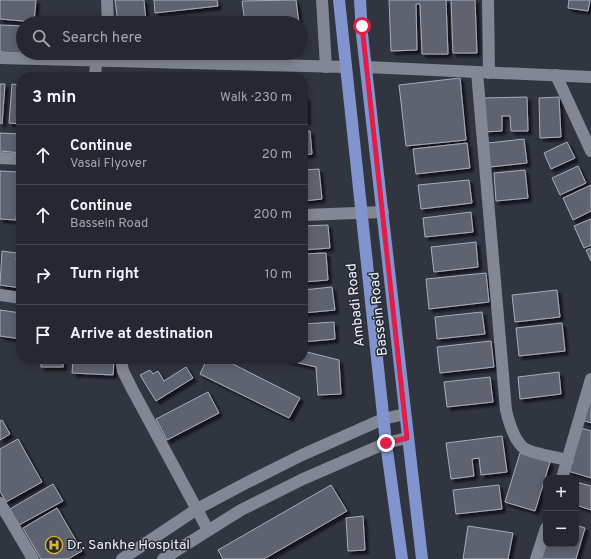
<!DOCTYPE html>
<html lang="en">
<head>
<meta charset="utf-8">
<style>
	body { margin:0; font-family:Overpass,sans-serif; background:#31343c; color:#f1f3f6 }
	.controls { position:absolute; right:12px; bottom:12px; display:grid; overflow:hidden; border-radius:8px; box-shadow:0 2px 10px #0003 }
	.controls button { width:36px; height:36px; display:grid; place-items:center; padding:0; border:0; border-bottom:1px solid #42444c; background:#252830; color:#f1f3f6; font:20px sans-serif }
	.stop { position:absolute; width:12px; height:12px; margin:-9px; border:3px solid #e11d48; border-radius:50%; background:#fff }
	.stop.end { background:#e11d48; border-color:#fff; box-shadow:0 1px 4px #0008 }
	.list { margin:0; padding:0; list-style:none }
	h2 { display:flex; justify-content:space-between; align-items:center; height:52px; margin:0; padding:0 16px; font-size:17px }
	h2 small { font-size:13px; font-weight:400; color:#a3a6ab }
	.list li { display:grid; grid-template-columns:26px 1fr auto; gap:12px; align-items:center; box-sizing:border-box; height:60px; padding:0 16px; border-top:1px solid #42444c }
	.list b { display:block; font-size:15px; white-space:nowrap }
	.list p { margin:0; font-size:13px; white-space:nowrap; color:#a3a6ab }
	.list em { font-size:13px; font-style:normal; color:#a3a6ab }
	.icon { flex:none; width:22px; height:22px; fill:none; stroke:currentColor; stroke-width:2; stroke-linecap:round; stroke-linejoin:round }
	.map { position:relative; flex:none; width:591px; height:559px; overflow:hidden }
	.search { position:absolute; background:#252830; box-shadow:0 2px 10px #0003; left:16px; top:16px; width:292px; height:44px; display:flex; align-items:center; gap:10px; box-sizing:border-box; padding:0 14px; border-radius:22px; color:#a3a6ab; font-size:15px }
	.panel { position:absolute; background:#252830; box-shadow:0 2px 10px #0003; left:16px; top:72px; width:292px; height:292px; border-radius:16px }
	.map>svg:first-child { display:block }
	.building { fill:#5e636f; stroke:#a8acba; filter:url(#shadow) }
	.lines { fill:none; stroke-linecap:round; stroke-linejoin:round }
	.minor { stroke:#828793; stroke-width:12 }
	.major { stroke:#8294cd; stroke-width:12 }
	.route { stroke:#e11d48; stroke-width:5 }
	.labels { text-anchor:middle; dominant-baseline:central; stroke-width:3; stroke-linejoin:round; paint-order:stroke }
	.street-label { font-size:14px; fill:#eef0f7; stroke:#272b35 }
	.poi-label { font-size:14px; fill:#eef0f7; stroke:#272b35; text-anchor:start }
</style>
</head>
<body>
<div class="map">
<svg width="591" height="559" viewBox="0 0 591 559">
	<defs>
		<filter id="shadow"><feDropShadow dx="3.5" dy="3.5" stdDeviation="1" flood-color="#0009"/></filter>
	</defs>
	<rect width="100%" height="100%" fill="#313540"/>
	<!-- building -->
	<g class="building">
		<path d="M0,0H36L34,22L0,19Z"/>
		<path d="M115,0H144L146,23H118Z"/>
		<path d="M154,0H217L218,6L155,13Z"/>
		<path d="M296,0L299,23H245L242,1Z"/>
		<path d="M389,0H475L477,53H453L451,0H446L448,54H422L420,4H416L417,50L391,51Z"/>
		<path d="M569,0H590L588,11L568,8Z"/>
		<path d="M221,17L222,23H169Z"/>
		<path d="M0,25L23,26V53L33,54L0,52Z"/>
		<path d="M460,78L466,140L406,146L399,85Z"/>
		<path d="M0,84H5L2,124L0,123Z"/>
		<path d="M12,84L21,85V124L9,123Z"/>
		<path d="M303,96H306L307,121H303Z"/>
		<path d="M527,97L528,131H511L510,116H502V131L484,132L483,98Z"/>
		<path d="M559,97L561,137L540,138L539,98Z"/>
		<path d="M310,131L312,154L303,155V132Z"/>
		<path d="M0,133L21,134V153L0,151Z"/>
		<path d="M524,139L527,163L490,167L488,143Z"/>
		<path d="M567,142L575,158L551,169L544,153Z"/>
		<path d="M467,143L470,168L416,174L413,149Z"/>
		<path d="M578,166L586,183L560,195L552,178Z"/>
		<path d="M319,169L322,199L303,201V170Z"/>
		<path d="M525,170L528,198L496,201L494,173Z"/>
		<path d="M0,171L19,172L16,220L0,219Z"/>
		<path d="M469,180L472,203L421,209L418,185Z"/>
		<path d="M591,185V211L573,220L563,198Z"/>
		<path d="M471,212L473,232L425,237L423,218Z"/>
		<path d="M591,219V245L584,248L574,226Z"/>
		<path d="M328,225L330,248L303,250V226Z"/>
		<path d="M476,242L478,267L434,272L431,247Z"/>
		<path d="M591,248V261L586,250Z"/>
		<path d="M2,251L17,253L16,260H21V288L0,285Z"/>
		<path d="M326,253L328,280L303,282V254Z"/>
		<path d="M486,273L489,302L429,309L426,279Z"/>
		<path d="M332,287L335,310L303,313V290Z"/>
		<path d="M557,290L560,317L515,322L512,295Z"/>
		<path d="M0,310L21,313V339L0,336Z"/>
		<path d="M482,312L485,334L437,339L435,317Z"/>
		<path d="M334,322L335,339L303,342V324Z"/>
		<path d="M562,323L565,351L519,356L516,328Z"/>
		<path d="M491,341L494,367L440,373L437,347Z"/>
		<path d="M303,351L339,360L341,394L318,395L316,367L286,360L303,359Z"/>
		<rect x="41" y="359" width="22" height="8"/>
		<path d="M73,359H114L113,375L72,373Z"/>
		<path d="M207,359H223L300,398L289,418L200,374Z"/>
		<path d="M186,367L193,378L156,401L140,375L150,370L153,374L158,371L164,381Z"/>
		<path d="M559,372L561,394L520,399L518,377Z"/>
		<path d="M490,377L493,402L447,407L444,382Z"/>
		<path d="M591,391V423L582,420Z"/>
		<path d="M208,392L219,413L167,440L156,419Z"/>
		<path d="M2,420L10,434L0,440V421Z"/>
		<path d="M581,428L591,431V478L568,471Z"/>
		<path d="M502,436L507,472L481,475L479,458L472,459L474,476L451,479L446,443Z"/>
		<path d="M18,439L42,482L6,502L0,491V449Z"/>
		<path d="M520,453L550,462L535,511L505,502Z"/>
		<path d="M576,482L591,486V510L576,505Z"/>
		<path d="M53,484L63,501L19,525L10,509Z"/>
		<path d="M331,485L347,511L264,559H223L218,550Z"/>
		<path d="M499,485L502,509L456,514L453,490Z"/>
		<path d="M57,508L82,551L68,559H41L23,528Z"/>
		<path d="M363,516L365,550L348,551L346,518Z"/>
		<path d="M576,525L585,528L576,559H539L546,544H576Z"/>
		<path d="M468,526L513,533L508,559H463Z"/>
	</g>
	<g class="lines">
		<!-- minor -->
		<g class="minor">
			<path d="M107,0L108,23"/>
			<path d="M322,0L326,67"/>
			<path d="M488,0L489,73"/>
			<path d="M0,58L345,67"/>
			<path d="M366,67L591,77"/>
			<path d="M477,72L506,410C509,423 514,441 525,449C532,453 558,458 568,460"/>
			<path d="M556,75L591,151"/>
			<path d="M95,77L96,61"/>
			<path d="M0,158L21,159"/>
			<path d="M303,215L383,212"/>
			<path d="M0,295L21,298"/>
			<path d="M121,359L123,371L132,389L208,530"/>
			<path d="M562,478L591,379"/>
			<path d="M0,503L33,559"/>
			<path d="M122,559L197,509L246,483L302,455L383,419L405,414"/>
			<path d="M163,559L241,510L303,479L386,443L407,438"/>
			<path d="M536,559L546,528"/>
		</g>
		<!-- major -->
		<g class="major">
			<path d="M339,0L386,443L402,559"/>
			<path d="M360,0L362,34L422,559"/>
		</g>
	</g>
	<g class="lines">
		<!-- route -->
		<path class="route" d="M362,26L407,438L386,443"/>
	</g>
	<!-- icons -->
	<defs>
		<symbol id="hospital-ring" viewBox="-11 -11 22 22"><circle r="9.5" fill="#272b35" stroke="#dbb233" stroke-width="1.5"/><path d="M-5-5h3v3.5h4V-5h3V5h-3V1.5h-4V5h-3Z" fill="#dbb233"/></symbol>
	</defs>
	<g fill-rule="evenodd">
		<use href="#hospital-ring" x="44" y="535" width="20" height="20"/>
	</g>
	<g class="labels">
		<!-- street labels -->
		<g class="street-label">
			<text transform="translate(356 305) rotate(-96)">Ambadi Road</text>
			<text transform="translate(379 314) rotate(-96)">Bassein Road</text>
		</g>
		<!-- poi labels -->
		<g class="poi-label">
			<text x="67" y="545">Dr. Sankhe Hospital</text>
		</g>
	</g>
</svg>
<div class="controls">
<button>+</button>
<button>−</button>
</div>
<div class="stop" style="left:362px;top:26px"></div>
<div class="stop end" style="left:386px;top:443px"></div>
<div class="search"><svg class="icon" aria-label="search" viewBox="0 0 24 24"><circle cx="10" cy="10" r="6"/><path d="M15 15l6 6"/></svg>Search here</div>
<section class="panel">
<h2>3 min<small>Walk · 230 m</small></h2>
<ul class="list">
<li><svg class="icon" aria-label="ahead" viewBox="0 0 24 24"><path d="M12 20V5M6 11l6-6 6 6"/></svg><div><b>Continue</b><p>Vasai Flyover</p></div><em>20 m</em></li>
<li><svg class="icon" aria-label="ahead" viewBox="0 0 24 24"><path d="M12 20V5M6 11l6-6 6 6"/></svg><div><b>Continue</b><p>Bassein Road</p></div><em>200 m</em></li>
<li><svg class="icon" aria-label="right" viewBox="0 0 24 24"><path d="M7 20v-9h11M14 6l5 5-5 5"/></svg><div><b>Turn right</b></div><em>10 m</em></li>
<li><svg class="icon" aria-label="arrive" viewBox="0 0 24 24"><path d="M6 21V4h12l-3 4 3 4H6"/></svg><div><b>Arrive at destination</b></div></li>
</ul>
</section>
</div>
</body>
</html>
